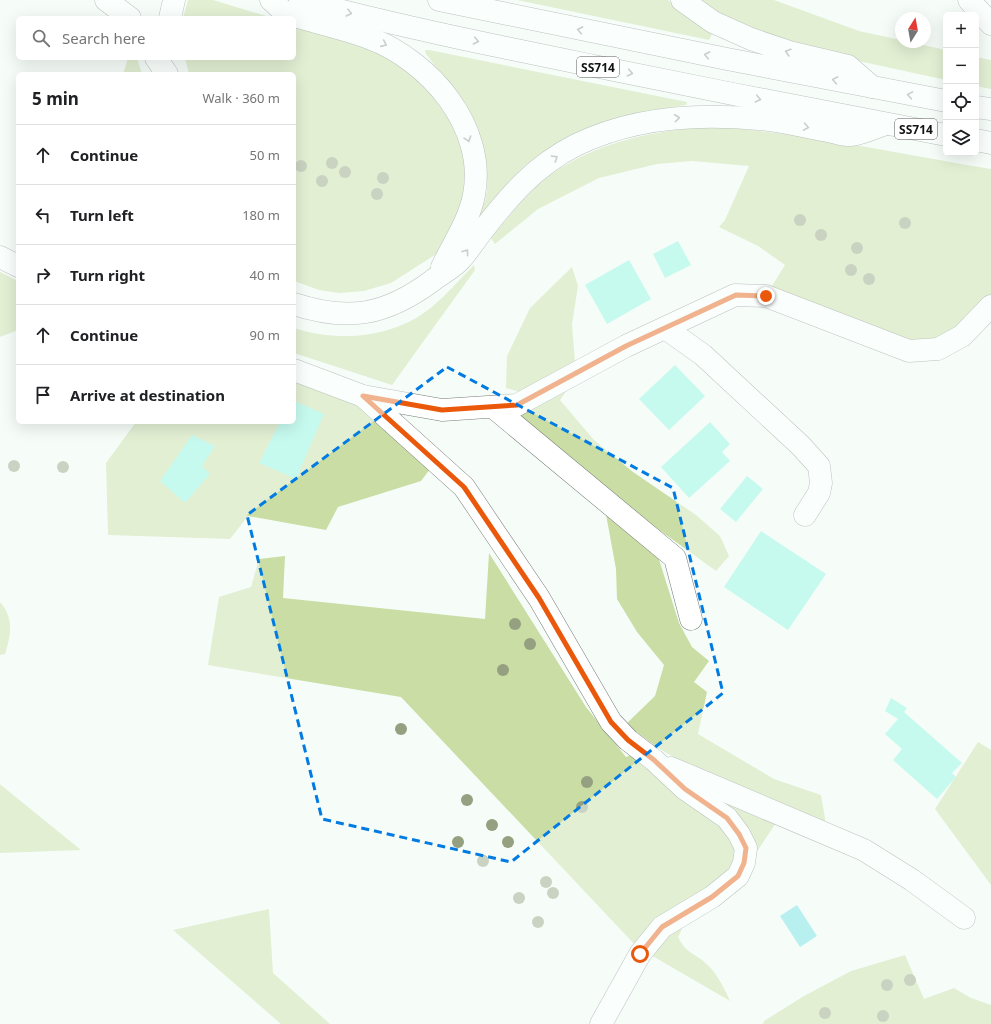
<!DOCTYPE html>
<html lang="en">
<head>
<meta charset="utf-8">
<style>
	body { margin:0; font-family:"Noto Sans",sans-serif; background:#f2f2f2; color:#202124 }
	.controls { position:absolute; right:12px; top:12px; display:grid; overflow:hidden; border-radius:6px; box-shadow:0 4px 16px #0002 }
	.controls button { width:36px; height:36px; display:grid; place-items:center; padding:0; border:0; border-bottom:1px solid #e0e0e0; background:#fff; color:#202124; font:20px sans-serif }
	.compass { position:absolute; left:895px; top:12px; width:36px; height:36px; border-radius:50%; background:#fff; box-shadow:0 4px 16px #0002; rotate:11deg }
	.stop { position:absolute; width:12px; height:12px; margin:-9px; border:3px solid #ea580c; border-radius:50%; background:#fff }
	.stop.end { background:#ea580c; border-color:#fff; box-shadow:0 1px 4px #0008 }
	.list { margin:0; padding:0; list-style:none }
	h2 { display:flex; justify-content:space-between; align-items:center; height:52px; margin:0; padding:0 16px; font-size:17px }
	h2 small { font-size:13px; font-weight:400; color:#757577 }
	.list li { display:grid; grid-template-columns:26px 1fr auto; gap:12px; align-items:center; box-sizing:border-box; height:60px; padding:0 16px; border-top:1px solid #e0e0e0 }
	.list b { display:block; font-size:15px; white-space:nowrap }
	.list em { font-size:13px; font-style:normal; color:#757577 }
	.icon { flex:none; width:22px; height:22px; fill:none; stroke:currentColor; stroke-width:2; stroke-linecap:round; stroke-linejoin:round }
	.map { position:relative; flex:none; width:991px; height:1024px; overflow:hidden }
	.search { position:absolute; background:#fff; box-shadow:0 4px 16px #0002; left:16px; top:16px; width:280px; height:44px; display:flex; align-items:center; gap:10px; box-sizing:border-box; padding:0 14px; border-radius:6px; color:#757577; font-size:15px }
	.panel { position:absolute; background:#fff; box-shadow:0 4px 16px #0002; left:16px; top:72px; width:280px; height:352px; border-radius:6px }
	.map>svg:first-child { display:block }
	.green { fill:#cadda4 }
	.water { fill:#6de0e2 }
	.building { fill:#8cf6e0 }
	.lines { fill:none; stroke-linecap:round; stroke-linejoin:round }
	.minor-casing { stroke:#767c79; stroke-width:23 }
	.highway-casing { stroke:#767c79; stroke-width:23 }
	.minor { stroke:#fff; stroke-width:22 }
	.highway { stroke:#fff; stroke-width:22 }
	.tree { fill:#94a07f }
	.oneway { stroke:#949595 }
	.route { stroke:#ea580c; stroke-width:5 }
	.marked { fill:none; stroke:#017be1; stroke-width:3; stroke-dasharray:8 5; stroke-linejoin:round }
	.labels { text-anchor:middle; dominant-baseline:central; stroke-width:4; stroke-linejoin:round; paint-order:stroke }
	.shield { fill:#fff; stroke:#595a5a; stroke-width:1 }
	.shield-label { font-size:12px; font-weight:bold; fill:#121413 }
</style>
</head>
<body>
<div class="map">
<svg width="991" height="1024" viewBox="0 0 991 1024">
	<rect width="100%" height="100%" fill="#f6fdf9"/>
	<!-- green -->
	<g class="green">
		<path d="M188,0H213L273,18H183Z"/>
		<path d="M517,0H668C677,8 686,17 696,24C702,28 708,28 712,34L709,40Z"/>
		<path d="M697,0H774L859,31L901,40V42H910L946,50V80L794,47L732,22Z"/>
		<path d="M294,24L385,53L426,87L446,113L455,129L464,155L466,184L458,216L438,253L391,283L364,291L339,293L319,290L294,281V74H189L185,58H294Z"/>
		<path d="M426,50H429L687,102L686,105C629,113 579,125 531,161C508,178 491,204 473,227L485,201L487,189L486,166L467,108L426,54L425,51Z"/>
		<path d="M976,57L991,60V89L976,86Z"/>
		<path d="M128,58H137L142,74H123Z"/>
		<path d="M711,127C805,132 898,154 991,169V302L974,321L937,339L911,345L767,294L785,265L758,246L719,227L725,220L749,166L692,161L657,164L599,178L538,209L495,244L491,238C508,218 524,197 544,180C590,143 654,130 711,127Z"/>
		<path d="M474,265L475,270L392,385L294,353V328C340,343 395,338 433,306C448,293 461,278 474,265Z"/>
		<path d="M572,267L578,286L572,324L575,363L572,383L560,400L594,440L633,472L696,515L720,536L729,556L716,571L629,508L506,409L536,397L506,388L507,356L530,308Z"/>
		<path d="M0,272L18,281V330L0,337Z"/>
		<path d="M294,372L353,395L433,465L421,481L338,507L326,530L248,516L230,539L108,535L106,463L136,422H294Z"/>
		<path d="M605,509L657,553L679,623L692,647L709,661L694,682L707,692L698,734L774,779L821,795L827,830L784,811L756,853L744,879L675,909L682,929L678,937C686,952 690,951 702,960C716,971 723,985 730,1001L637,947L401,697L208,665L219,597L251,587L259,559L285,556L283,598L485,619L489,553L586,707L626,757L640,752L703,774L658,748L626,724L655,696L664,665L637,632L617,599L616,569Z"/>
		<path d="M0,602C14,618 11,635 5,654L0,655Z"/>
		<path d="M978,742L991,750V885L935,809Z"/>
		<path d="M0,784L1,785L81,850L0,853Z"/>
		<path d="M269,909L273,973L330,1024H281L173,930Z"/>
		<path d="M905,955L924,999L954,988L971,998L991,1005V1024H763L764,1021L804,996L851,971Z"/>
	</g>
	<!-- water -->
	<path class="water" d="M797,905L817,936L800,947L780,916Z"/>
	<!-- building -->
	<g class="building">
		<path d="M678,241L691,265L665,278L653,254Z"/>
		<path d="M629,260L651,299L607,324L585,285Z"/>
		<path d="M675,365L705,396L669,430L639,399Z"/>
		<path d="M294,401L324,414L296,479L259,463L280,422H294Z"/>
		<path d="M710,422L730,444L722,452L730,461L689,498L661,467Z"/>
		<path d="M192,435L215,446L202,466L210,474L185,503L160,481Z"/>
		<path d="M747,476L763,489L736,522L720,509Z"/>
		<path d="M761,531L826,574L788,630L724,587Z"/>
		<path d="M891,698L907,708L904,712L962,763L952,773L956,777L937,799L893,760L902,749L885,734L898,719L885,711Z"/>
	</g>
	<g class="lines">
		<defs>
			<g id="minor">
				<path d="M969,0L991,24"/>
				<path d="M0,257L18,266"/>
				<path d="M665,328L703,355L801,446L819,466L821,483L819,493L805,515"/>
				<path d="M294,370L363,396L442,410L517,405L626,346L735,295L766,296L909,351L938,349L962,336L991,306"/>
				<path d="M363,396L464,487L539,598L611,722L628,740L654,760L685,789L727,818L739,834L746,848L744,863L738,876L712,897L662,927L640,954L601,1024"/>
				<path d="M493,407L675,558L691,619"/>
				<path d="M671,768L864,850L912,880L964,918"/>
			</g>
			<g id="highway">
				<path d="M106,0L130,18"/>
				<path d="M271,0C276,4 280,9 285,12C290,16 299,17 305,19C326,25 348,30 369,38C429,60 487,127 474,195C469,221 453,244 442,267"/>
				<path d="M300,0C397,26 496,46 594,66C711,90 829,113 946,135"/>
				<path d="M439,0L727,59L946,101"/>
				<path d="M682,0L713,22L751,39L789,52L848,66L872,87"/>
				<path d="M170,18L174,0"/>
				<path d="M156,58L167,74"/>
				<path d="M976,107L991,109"/>
				<path d="M976,140L991,143"/>
				<path d="M294,304C349,322 386,315 432,281C441,274 453,268 461,259C469,250 476,239 483,230C511,194 535,166 576,145C633,117 697,113 759,119C782,121 805,127 828,131C835,132 844,136 851,135C862,134 876,127 886,124"/>
			</g>
		</defs>
		<!-- minor casing -->
		<use href="#minor" class="minor-casing"/>
		<!-- highway casing -->
		<use href="#highway" class="highway-casing"/>
		<!-- minor -->
		<use href="#minor" class="minor"/>
		<!-- highway -->
		<use href="#highway" class="highway"/>
	</g>
	<!-- trees -->
	<g class="tree">
		<circle cx="332" cy="163" r="6"/>
		<circle cx="301" cy="166" r="6"/>
		<circle cx="345" cy="172" r="6"/>
		<circle cx="383" cy="178" r="6"/>
		<circle cx="322" cy="181" r="6"/>
		<circle cx="377" cy="194" r="6"/>
		<circle cx="800" cy="220" r="6"/>
		<circle cx="905" cy="223" r="6"/>
		<circle cx="821" cy="235" r="6"/>
		<circle cx="857" cy="248" r="6"/>
		<circle cx="851" cy="270" r="6"/>
		<circle cx="869" cy="279" r="6"/>
		<circle cx="14" cy="466" r="6"/>
		<circle cx="63" cy="467" r="6"/>
		<circle cx="515" cy="624" r="6"/>
		<circle cx="530" cy="644" r="6"/>
		<circle cx="503" cy="670" r="6"/>
		<circle cx="401" cy="729" r="6"/>
		<circle cx="587" cy="782" r="6"/>
		<circle cx="467" cy="800" r="6"/>
		<circle cx="582" cy="807" r="6"/>
		<circle cx="492" cy="825" r="6"/>
		<circle cx="458" cy="842" r="6"/>
		<circle cx="508" cy="842" r="6"/>
		<circle cx="483" cy="861" r="6"/>
		<circle cx="546" cy="882" r="6"/>
		<circle cx="553" cy="893" r="6"/>
		<circle cx="519" cy="898" r="6"/>
		<circle cx="538" cy="922" r="6"/>
		<circle cx="910" cy="980" r="6"/>
		<circle cx="887" cy="985" r="6"/>
		<circle cx="825" cy="1013" r="6"/>
		<circle cx="883" cy="1016" r="6"/>
	</g>
	<!-- one-way arrows -->
	<defs><path id="oneway-chevron" d="M-2-3.5L2.5 0L-2 3.5" fill="none" stroke-width="1.6" stroke-linecap="round" stroke-linejoin="round"/></defs>
	<g class="oneway">
		<use href="#oneway-chevron" transform="translate(349 13) rotate(14)"/>
		<use href="#oneway-chevron" transform="translate(580 30) rotate(-169)"/>
		<use href="#oneway-chevron" transform="translate(476 41) rotate(12)"/>
		<use href="#oneway-chevron" transform="translate(384 44) rotate(24)"/>
		<use href="#oneway-chevron" transform="translate(788 52) rotate(-163)"/>
		<use href="#oneway-chevron" transform="translate(707 55) rotate(-169)"/>
		<use href="#oneway-chevron" transform="translate(630 73) rotate(12)"/>
		<use href="#oneway-chevron" transform="translate(835 80) rotate(-169)"/>
		<use href="#oneway-chevron" transform="translate(910 95) rotate(-170)"/>
		<use href="#oneway-chevron" transform="translate(758 99) rotate(12)"/>
		<use href="#oneway-chevron" transform="translate(677 118) rotate(-6)"/>
		<use href="#oneway-chevron" transform="translate(806 127) rotate(10)"/>
		<use href="#oneway-chevron" transform="translate(468 139) rotate(72)"/>
		<use href="#oneway-chevron" transform="translate(555 158) rotate(-32)"/>
		<use href="#oneway-chevron" transform="translate(466 252) rotate(-53)"/>
	</g>
	<g class="lines">
		<!-- route -->
		<path class="route" d="M640,954L662,927L712,897L738,876L744,863L746,848L739,834L727,818L685,789L654,760L628,740L611,722L539,598L464,487L363,396L442,410L517,405L626,346L736,295L766,296"/>
	</g>
	<!-- marked area -->
	<path d="M0 0H991V1024H0ZM447,367L673,488L723,693L511,862L322,819L247,515Z" fill="#f6fdf9" fill-opacity=".55" fill-rule="evenodd"/>
	<path class="marked" d="M447,367L673,488L723,693L511,862L322,819L247,515Z"/>
	<g class="labels">
		<!-- shield labels -->
		<g class="shield">
			<rect x="577" y="57" width="42" height="20" rx="3"/>
			<rect x="895" y="119" width="42" height="20" rx="3"/>
		</g>
		<g class="shield-label">
			<text x="598" y="67">SS714</text>
			<text x="916" y="129">SS714</text>
		</g>
	</g>
</svg>
<div class="controls">
<button>+</button>
<button>−</button>
<button><svg class="icon" aria-label="locate" viewBox="0 0 24 24"><circle cx="12" cy="12" r="6"/><path d="M12 2v4M12 18v4M2 12h4M18 12h4"/></svg></button>
<button><svg class="icon" aria-label="layers" viewBox="0 0 24 24"><path d="M12 4l9 5-9 5-9-5zM3 14l9 5 9-5"/></svg></button>
</div>
<svg class="compass" viewBox="-18 -18 36 36"><path d="M0-13l5 13h-10z" fill="#e53935"/><path d="M0 13l5-13h-10z" fill="#757577"/></svg>
<div class="stop" style="left:640px;top:954px"></div>
<div class="stop end" style="left:766px;top:296px"></div>
<div class="search"><svg class="icon" aria-label="search" viewBox="0 0 24 24"><circle cx="10" cy="10" r="6"/><path d="M15 15l6 6"/></svg>Search here</div>
<section class="panel">
<h2>5 min<small>Walk · 360 m</small></h2>
<ul class="list">
<li><svg class="icon" aria-label="ahead" viewBox="0 0 24 24"><path d="M12 20V5M6 11l6-6 6 6"/></svg><div><b>Continue</b></div><em>50 m</em></li>
<li><svg class="icon" aria-label="left" viewBox="0 0 24 24"><path d="M17 20v-9H6M10 6l-5 5 5 5"/></svg><div><b>Turn left</b></div><em>180 m</em></li>
<li><svg class="icon" aria-label="right" viewBox="0 0 24 24"><path d="M7 20v-9h11M14 6l5 5-5 5"/></svg><div><b>Turn right</b></div><em>40 m</em></li>
<li><svg class="icon" aria-label="ahead" viewBox="0 0 24 24"><path d="M12 20V5M6 11l6-6 6 6"/></svg><div><b>Continue</b></div><em>90 m</em></li>
<li><svg class="icon" aria-label="arrive" viewBox="0 0 24 24"><path d="M6 21V4h12l-3 4 3 4H6"/></svg><div><b>Arrive at destination</b></div></li>
</ul>
</section>
</div>
</body>
</html>
